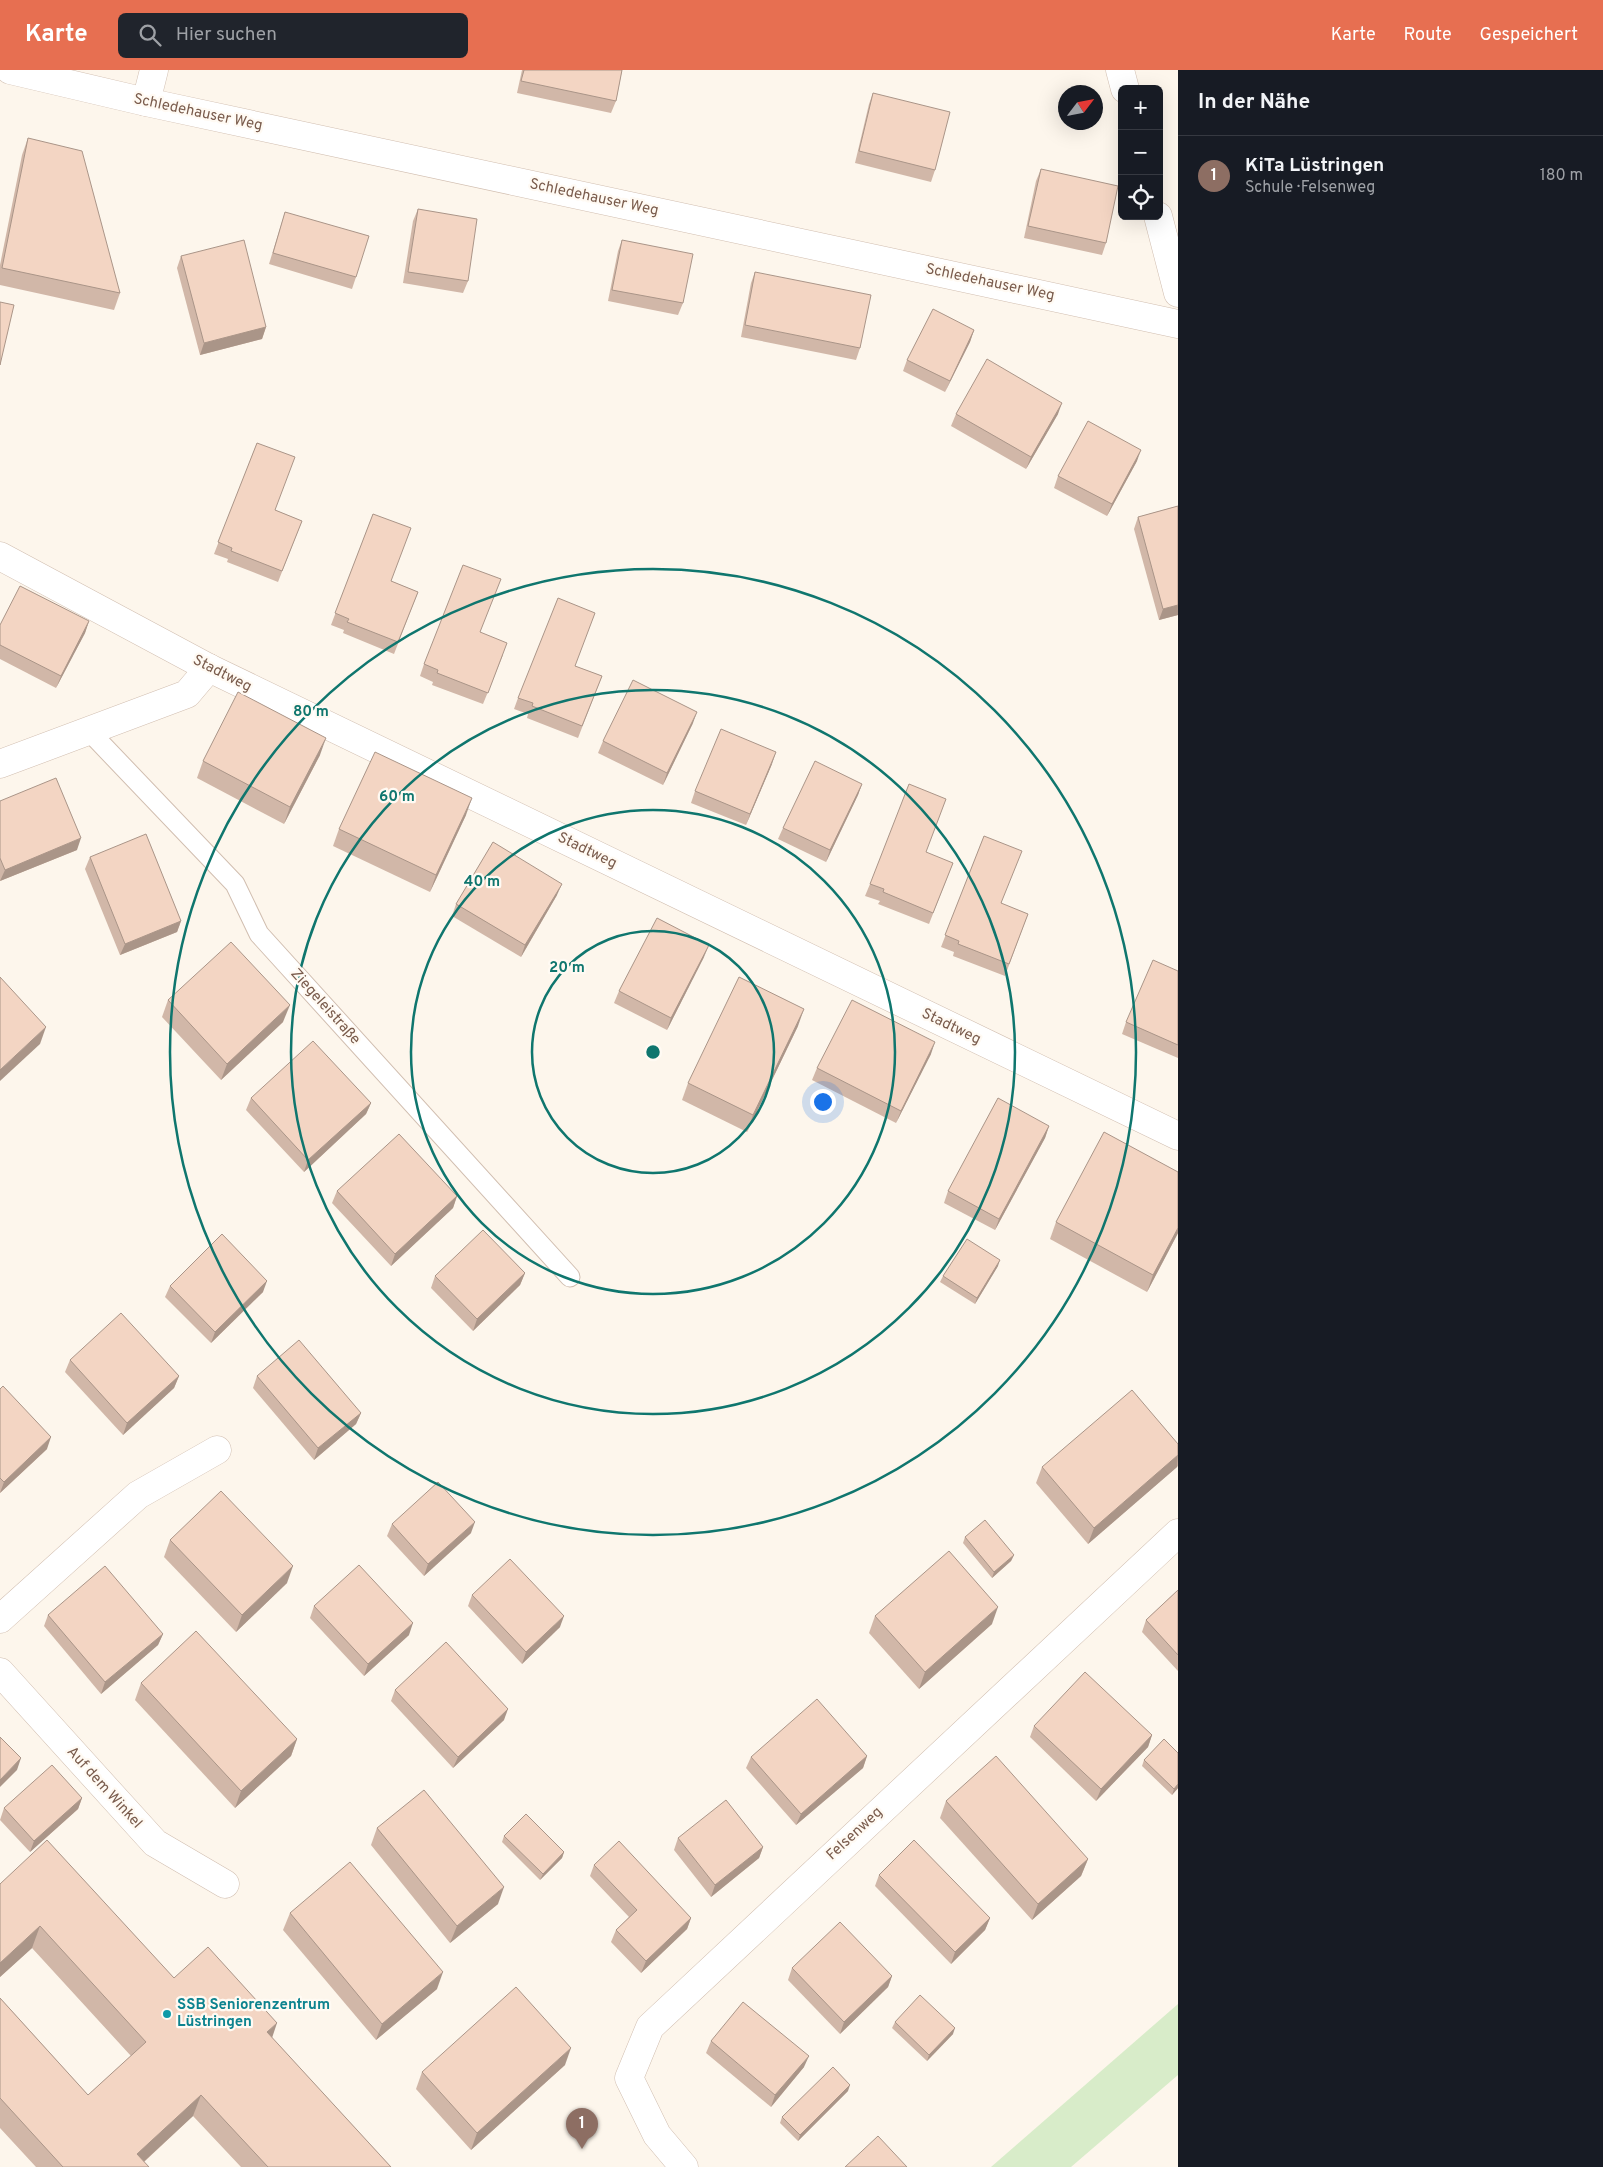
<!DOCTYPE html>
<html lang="de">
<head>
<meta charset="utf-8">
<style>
	body { margin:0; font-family:Overpass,sans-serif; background:#20242c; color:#f1f3f6 }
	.controls { position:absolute; right:15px; top:15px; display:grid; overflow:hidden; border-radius:8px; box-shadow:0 5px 20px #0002 }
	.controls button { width:45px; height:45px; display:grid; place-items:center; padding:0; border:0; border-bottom:1px solid #363941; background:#171b24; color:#f1f3f6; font:25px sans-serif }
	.compass { position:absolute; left:1058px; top:15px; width:45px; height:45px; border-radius:50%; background:#171b24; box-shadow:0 5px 20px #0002; rotate:58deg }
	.you { position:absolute; left:822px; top:1031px; width:18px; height:18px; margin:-12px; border:4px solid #fff; border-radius:50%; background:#1a73e8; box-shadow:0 0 0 8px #1a73e833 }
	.badge { display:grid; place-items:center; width:32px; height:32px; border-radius:50%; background:#e76f51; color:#fff; font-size:16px; font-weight:700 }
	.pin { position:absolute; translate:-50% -41px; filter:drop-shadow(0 1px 2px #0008) }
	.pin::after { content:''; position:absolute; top:26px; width:18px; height:15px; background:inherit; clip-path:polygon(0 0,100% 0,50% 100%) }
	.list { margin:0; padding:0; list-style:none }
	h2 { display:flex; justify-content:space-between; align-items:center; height:65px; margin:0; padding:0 20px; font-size:21px }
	h2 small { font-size:16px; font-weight:400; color:#9ea1a6 }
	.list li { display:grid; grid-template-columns:32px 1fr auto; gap:15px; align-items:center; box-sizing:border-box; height:80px; padding:0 20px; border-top:1px solid #363941 }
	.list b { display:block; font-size:19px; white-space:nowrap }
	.list p { margin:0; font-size:16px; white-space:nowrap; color:#9ea1a6 }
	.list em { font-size:16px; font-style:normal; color:#9ea1a6 }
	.icon { flex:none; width:28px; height:28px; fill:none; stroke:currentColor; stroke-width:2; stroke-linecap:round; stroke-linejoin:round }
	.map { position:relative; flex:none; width:1178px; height:2097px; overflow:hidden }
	header { display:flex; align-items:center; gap:30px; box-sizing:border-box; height:70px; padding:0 25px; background:#e76f51; color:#fff }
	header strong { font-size:24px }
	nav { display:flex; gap:28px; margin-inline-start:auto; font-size:18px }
	.search { width:350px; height:45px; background:#20242c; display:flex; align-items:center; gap:12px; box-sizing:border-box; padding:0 18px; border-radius:8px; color:#9ea1a6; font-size:19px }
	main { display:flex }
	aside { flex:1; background:#171b24 }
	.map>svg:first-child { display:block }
	.green { fill:#d8ecc9 }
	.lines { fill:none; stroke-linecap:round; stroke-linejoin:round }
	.service-casing { stroke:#d1beb0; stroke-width:21 }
	.minor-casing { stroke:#d1beb0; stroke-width:29 }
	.service { stroke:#fff; stroke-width:19 }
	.minor { stroke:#fff; stroke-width:28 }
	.wall { fill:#d1b7a8 }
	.shaded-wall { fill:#aa9588 }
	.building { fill:#f3d5c3; stroke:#aa9588 }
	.ring { fill:none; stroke:#0f766e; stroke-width:2.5 }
	.culture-dot { fill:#0f9aa8; stroke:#fffaf3; stroke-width:2 }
	.labels { text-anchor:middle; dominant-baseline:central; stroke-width:4.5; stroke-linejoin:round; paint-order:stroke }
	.street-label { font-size:15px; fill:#7a5c4d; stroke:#fffaf3 }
	.culture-label { font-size:15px; font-weight:bold; fill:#0d838f; stroke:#fffaf3; text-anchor:start }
	.centre { fill:#0f766e; stroke:#fffaf3; stroke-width:2.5 }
	.ring-label { font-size:15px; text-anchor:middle; font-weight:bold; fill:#0f766e; stroke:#fffaf3; stroke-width:4.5; stroke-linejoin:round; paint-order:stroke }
</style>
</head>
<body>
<header>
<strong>Karte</strong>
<div class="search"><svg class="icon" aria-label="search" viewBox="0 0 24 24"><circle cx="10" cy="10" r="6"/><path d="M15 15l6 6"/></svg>Hier suchen</div>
<nav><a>Karte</a><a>Route</a><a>Gespeichert</a></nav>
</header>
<main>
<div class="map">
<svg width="1178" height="2097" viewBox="0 0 1178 2097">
	<rect width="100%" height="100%" fill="#fdf6ec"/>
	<!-- green -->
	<path class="green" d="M1178,1934V2005L1071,2097H991Z"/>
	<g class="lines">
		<defs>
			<path id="service" d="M89,661L235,814L259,864L570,1207"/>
			<g id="minor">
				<path d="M10,0L146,32L1178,254"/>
				<path d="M1120,0L1125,19"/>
				<path d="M146,32L154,0"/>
				<path d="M1158,146L1178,223"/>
				<path d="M0,486L209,598L1178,1066"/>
				<path d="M0,694L187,624L209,598"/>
				<path d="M0,1549L138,1425L217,1380"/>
				<path d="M0,1602L155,1773L225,1814"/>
				<path d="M684,2097L657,2065L629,2008L650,1957L1178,1463"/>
			</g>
		</defs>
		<!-- service casing -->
		<use href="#service" class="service-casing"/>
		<!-- minor casing -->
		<use href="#minor" class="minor-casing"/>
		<!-- service -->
		<use href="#service" class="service"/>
		<!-- minor -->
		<use href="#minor" class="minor"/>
	</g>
	<!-- wall -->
	<g class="wall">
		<path d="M522,0H622L616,31L611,43L517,23Z"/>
		<path d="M873,23L935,100L931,112L855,93L869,34Z"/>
		<path d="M28,68L120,223L114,240L0,215V195L22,85Z"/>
		<path d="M1041,99L1106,173L1102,185L1024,168L1036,111Z"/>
		<path d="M418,139L468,211L463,223L403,213L413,151Z"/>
		<path d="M285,142L356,207L352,219L269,194Z"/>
		<path d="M622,170L683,233L678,245L608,231L618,181Z"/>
		<path d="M181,186L266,257L262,269L200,285L177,198Z"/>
		<path d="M755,202L860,278L856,290L741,267L751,213Z"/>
		<path d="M974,260L970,272L945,322L903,301L907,290Z"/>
		<path d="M956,344H1058L1026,399L951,356Z"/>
		<path d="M257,373L275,440L302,451L278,512L227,492L228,489L214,484Z"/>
		<path d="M1137,391L1107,446L1054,418L1058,406Z"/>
		<path d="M1178,436V545L1159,550L1134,459L1138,447Z"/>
		<path d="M373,444L391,511L418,522L394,584L343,563L344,560L331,555Z"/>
		<path d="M89,551L85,563L56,618L0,589V555Z"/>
		<path d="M480,562L503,585L483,634L432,615L433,612L420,606L424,594Z"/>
		<path d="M575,596L602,606L578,668L527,648L528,644L514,639L518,628Z"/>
		<path d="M693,653L663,715L598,683L603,671Z"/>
		<path d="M320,685L284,754L197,708L203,691Z"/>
		<path d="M772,694L746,755L691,733L695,721Z"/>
		<path d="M862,714L858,725L826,792L778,769L783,758Z"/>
		<path d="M0,731L77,780L0,811Z"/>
		<path d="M466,745L430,822L333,776L339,759Z"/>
		<path d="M984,766L1002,834L1028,844L1005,906L953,886L954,882L941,877Z"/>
		<path d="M926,783L953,793L929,854L878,834L880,831L865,826L870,814Z"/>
		<path d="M90,787L181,851L177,862L120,885L85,799Z"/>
		<path d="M557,825L521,887L452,846L456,834Z"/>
		<path d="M704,887L667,960L614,933L619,921Z"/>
		<path d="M1178,901V988L1122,964L1126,952Z"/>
		<path d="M168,930L283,952L221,1010L162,947Z"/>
		<path d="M798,956L747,1062L682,1030L688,1013Z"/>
		<path d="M931,984L896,1053L812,1010L817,998Z"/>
		<path d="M251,1028L371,1033L366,1044L304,1102L246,1040Z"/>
		<path d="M1049,1056L1045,1068L995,1160L944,1133L948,1121Z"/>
		<path d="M1178,1102V1163L1147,1222L1050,1169L1056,1152Z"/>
		<path d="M337,1121L457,1126L453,1138L391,1196L332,1133Z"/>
		<path d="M998,1196L975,1234L940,1212L943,1206Z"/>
		<path d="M525,1203L520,1215L473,1261L431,1218L435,1206Z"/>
		<path d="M170,1216L263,1222L211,1273L165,1227Z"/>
		<path d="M70,1290L179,1306L174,1318L123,1365L65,1302Z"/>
		<path d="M257,1306L361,1343L356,1354L314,1390L253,1318Z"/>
		<path d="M0,1319L47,1379L0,1423Z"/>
		<path d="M1178,1374V1396L1177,1397L1088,1474L1036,1413L1042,1397Z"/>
		<path d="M392,1454L471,1463L424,1506L387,1466Z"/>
		<path d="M965,1467L1014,1485L1011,1491L992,1508L963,1473Z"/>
		<path d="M170,1470L287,1513L236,1562L164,1487Z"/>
		<path d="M1178,1520V1601L1142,1562L1146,1550Z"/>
		<path d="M472,1525L560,1557L522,1594L468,1536Z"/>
		<path d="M314,1536L409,1565L364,1606L310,1548Z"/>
		<path d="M48,1545L163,1564L158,1575L101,1624L44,1556Z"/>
		<path d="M875,1546L992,1554L919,1619L869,1563Z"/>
		<path d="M141,1613L297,1669L291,1686L235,1738L135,1630Z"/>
		<path d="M395,1620L504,1650L453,1698L391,1631Z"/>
		<path d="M1034,1656L1152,1665L1148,1677L1096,1731L1030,1667Z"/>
		<path d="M1178,1683V1718L1172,1725L1142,1696L1144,1690Z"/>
		<path d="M867,1686L863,1698L796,1755L746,1698L751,1687Z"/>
		<path d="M82,1728L78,1739L30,1782L0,1750L4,1738Z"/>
		<path d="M946,1731L1088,1789L1081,1806L1032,1850L940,1748Z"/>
		<path d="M377,1758L498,1834L450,1873L371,1775Z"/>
		<path d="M504,1766L564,1782L562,1788L540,1810L502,1772Z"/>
		<path d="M678,1768L763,1777L759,1788L711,1827L674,1780Z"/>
		<path d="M594,1795L691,1848L687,1859L641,1903L611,1872L616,1860L629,1847L590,1806Z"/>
		<path d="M879,1805L990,1848L985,1860L951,1894L875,1816Z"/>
		<path d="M0,1814L174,1908L272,1968L391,2097H241L193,2046L144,2092L149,2097H36L0,2058V1928L88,2025L131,1986L32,1878L0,1907Z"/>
		<path d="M290,1843L437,1919L376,1970L283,1860Z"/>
		<path d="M792,1898L892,1906L888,1917L840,1964L788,1910Z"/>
		<path d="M895,1952L953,1964L927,1991L892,1958Z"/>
		<path d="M711,1971L804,1997L771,2037L706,1983Z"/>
		<path d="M565,1995L471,2080L416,2019L422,2002Z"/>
		<path d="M848,2021L798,2071L780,2053L782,2047Z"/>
	</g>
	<!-- shaded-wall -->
	<g class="shaded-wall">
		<path d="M266,257L262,269L200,285L204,273Z"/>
		<path d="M974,260L970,272L945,322L950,311Z"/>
		<path d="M1062,333L1058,344L1026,399L1031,387Z"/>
		<path d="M1141,380L1137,391L1107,446L1112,434Z"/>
		<path d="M1178,535V545L1159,550L1163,539Z"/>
		<path d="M89,551L85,563L56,618L61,606Z"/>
		<path d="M697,642L693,653L663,715L667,703Z"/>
		<path d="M326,668L320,685L284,754L290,737Z"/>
		<path d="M776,682L772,694L746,755L750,744Z"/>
		<path d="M862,714L858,725L826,792L830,780Z"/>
		<path d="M472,728L466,745L430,822L436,805Z"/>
		<path d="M81,768L77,780L0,811L5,800Z"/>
		<path d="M562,814L557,825L521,887L525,875Z"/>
		<path d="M181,851L177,862L120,885L125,874Z"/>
		<path d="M709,875L704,887L667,960L671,948Z"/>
		<path d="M290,935L283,952L221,1010L227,994Z"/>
		<path d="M804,939L798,956L747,1062L753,1045Z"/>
		<path d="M46,957L40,974L0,1011V1000Z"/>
		<path d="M935,972L931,984L896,1053L901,1041Z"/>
		<path d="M371,1033L366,1044L304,1102L308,1090Z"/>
		<path d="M1049,1056L1045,1068L995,1160L999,1149Z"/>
		<path d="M457,1126L453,1138L391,1196L395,1184Z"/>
		<path d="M1178,1158V1163L1147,1222L1153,1205Z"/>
		<path d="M1000,1190L998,1196L975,1234L977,1228Z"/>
		<path d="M525,1203L520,1215L473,1261L477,1249Z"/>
		<path d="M267,1211L263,1222L211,1273L215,1262Z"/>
		<path d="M179,1306L174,1318L123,1365L127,1353Z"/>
		<path d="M361,1343L356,1354L314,1390L318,1378Z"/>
		<path d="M51,1367L47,1379L0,1423L4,1412Z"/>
		<path d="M1178,1385L1177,1397L1088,1474L1094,1458Z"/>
		<path d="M475,1452L471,1463L424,1506L428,1494Z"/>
		<path d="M1014,1485L1011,1491L992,1508L994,1502Z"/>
		<path d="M293,1496L287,1513L236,1562L242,1545Z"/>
		<path d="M998,1537L992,1554L919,1619L925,1602Z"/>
		<path d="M564,1546L560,1557L522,1594L526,1582Z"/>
		<path d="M413,1553L409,1565L364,1606L368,1594Z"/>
		<path d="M163,1564L158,1575L101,1624L105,1612Z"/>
		<path d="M508,1639L504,1650L453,1698L458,1687Z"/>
		<path d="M1152,1665L1148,1677L1096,1731L1101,1719Z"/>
		<path d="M297,1669L291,1686L235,1738L241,1721Z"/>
		<path d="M867,1686L863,1698L796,1755L801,1744Z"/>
		<path d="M21,1688L17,1700L0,1717V1710Z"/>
		<path d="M1178,1714V1718L1172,1725L1174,1719Z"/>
		<path d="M82,1728L78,1739L30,1782L34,1771Z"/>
		<path d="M763,1777L759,1788L711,1827L715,1815Z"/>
		<path d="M564,1782L562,1788L540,1810L543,1804Z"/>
		<path d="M1088,1789L1081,1806L1032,1850L1038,1834Z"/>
		<path d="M504,1817L498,1834L450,1873L457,1856Z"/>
		<path d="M691,1848L687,1859L641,1903L646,1891Z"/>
		<path d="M990,1848L985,1860L951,1894L955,1882Z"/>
		<path d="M40,1856L32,1878L0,1907V1893Z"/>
		<path d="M443,1902L437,1919L376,1970L382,1954Z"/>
		<path d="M892,1906L888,1917L840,1964L844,1952Z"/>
		<path d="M277,1953L270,1974L267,1962Z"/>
		<path d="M955,1958L953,1964L927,1991L929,1985Z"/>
		<path d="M571,1978L565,1995L471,2080L477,2063Z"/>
		<path d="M809,1986L804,1997L771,2037L775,2025Z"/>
		<path d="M850,2015L848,2021L798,2071L800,2065Z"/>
		<path d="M201,2025L193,2046L138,2097L137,2084Z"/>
	</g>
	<!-- building -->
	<g class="building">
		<path d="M524,0H622L616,31L521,11Z"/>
		<path d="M873,23L950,42L935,100L859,81Z"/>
		<path d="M28,68L82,81L120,223L2,198Z"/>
		<path d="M1041,99L1118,116L1106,173L1028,156Z"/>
		<path d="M418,139L477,149L468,211L408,202Z"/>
		<path d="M285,142L369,166L356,207L273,183Z"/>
		<path d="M244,170L266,257L204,273L181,186Z"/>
		<path d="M622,170L693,184L683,233L612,220Z"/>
		<path d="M755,202L871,225L860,278L745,255Z"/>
		<path d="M0,232L14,235L0,295Z"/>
		<path d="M933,239L974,260L950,311L907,290Z"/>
		<path d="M987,289L1062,333L1031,387L956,344Z"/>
		<path d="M1088,351L1141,380L1112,434L1058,406Z"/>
		<path d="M257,373L295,387L275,440L302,451L282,501L231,481L232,478L218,472Z"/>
		<path d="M1178,436V535L1163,539L1138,447Z"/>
		<path d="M373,444L411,458L391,511L418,522L398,572L347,552L349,549L335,543Z"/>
		<path d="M463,495L501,509L480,562L507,573L488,623L437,603L438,600L424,594Z"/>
		<path d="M20,516L89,551L61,606L0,575V555Z"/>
		<path d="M558,528L595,543L575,596L602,606L582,656L532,636L533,633L518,628Z"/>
		<path d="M633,610L697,642L667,703L603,671Z"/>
		<path d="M238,622L326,668L290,737L203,691Z"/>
		<path d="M721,659L776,682L750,744L695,721Z"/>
		<path d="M375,682L472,728L436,805L339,759Z"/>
		<path d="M815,691L862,714L830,780L783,758Z"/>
		<path d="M56,708L81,768L5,800L0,788V731Z"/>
		<path d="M909,714L946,729L926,782L953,793L933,843L883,822L884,819L870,814Z"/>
		<path d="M146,764L181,851L125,874L90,787Z"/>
		<path d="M984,766L1022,781L1001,833L1028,844L1009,894L958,874L959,871L945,865Z"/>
		<path d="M493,772L562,814L525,875L456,834Z"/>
		<path d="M657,848L709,875L671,948L619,921Z"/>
		<path d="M231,872L290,935L227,994L168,930Z"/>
		<path d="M1153,890L1178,901V975L1126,952Z"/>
		<path d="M0,907L46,957L0,1000Z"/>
		<path d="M739,907L804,939L753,1045L688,1013Z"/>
		<path d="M852,930L935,972L901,1041L817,998Z"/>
		<path d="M313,971L371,1033L308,1090L251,1028Z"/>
		<path d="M998,1028L1049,1056L999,1149L948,1121Z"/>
		<path d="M1104,1062L1178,1102V1158L1153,1205L1056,1152Z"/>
		<path d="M399,1064L457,1126L395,1184L337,1121Z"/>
		<path d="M483,1160L525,1203L477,1249L435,1206Z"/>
		<path d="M222,1164L267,1211L215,1262L170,1216Z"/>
		<path d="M967,1169L1000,1190L977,1228L943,1206Z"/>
		<path d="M121,1243L179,1306L127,1353L70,1290Z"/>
		<path d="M299,1270L361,1343L318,1378L257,1306Z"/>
		<path d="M3,1316L51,1367L4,1412L0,1408V1319Z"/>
		<path d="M1132,1320L1178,1374V1385L1094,1458L1042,1397Z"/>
		<path d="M438,1412L475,1452L428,1494L392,1454Z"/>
		<path d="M221,1421L293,1496L242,1545L170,1470Z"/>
		<path d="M985,1450L1014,1485L994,1502L965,1467Z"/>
		<path d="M949,1481L998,1537L925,1602L875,1546Z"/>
		<path d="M510,1489L564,1546L526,1582L472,1525Z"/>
		<path d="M359,1495L413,1553L368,1594L314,1536Z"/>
		<path d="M105,1496L163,1564L105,1612L48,1545Z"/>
		<path d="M1178,1520V1585L1146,1550Z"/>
		<path d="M196,1561L297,1669L241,1721L141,1613Z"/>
		<path d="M446,1572L508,1639L458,1687L395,1620Z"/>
		<path d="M1085,1602L1152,1665L1101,1719L1034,1656Z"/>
		<path d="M817,1629L867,1686L801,1744L751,1687Z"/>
		<path d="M0,1667L21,1688L0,1710Z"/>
		<path d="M1164,1669L1178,1683V1714L1174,1719L1144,1690Z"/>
		<path d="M996,1686L1088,1789L1038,1834L946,1731Z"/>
		<path d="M52,1695L82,1728L34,1771L4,1738Z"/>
		<path d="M424,1720L504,1817L457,1856L377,1758Z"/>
		<path d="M726,1730L763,1777L715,1815L678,1768Z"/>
		<path d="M526,1744L564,1782L543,1804L504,1766Z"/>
		<path d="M47,1770L174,1908L208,1877L277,1953L267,1962L391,2097H268L201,2025L137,2084L149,2097H63L0,2028V1928L88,2025L146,1972L40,1856L0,1893V1814Z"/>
		<path d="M914,1770L990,1848L955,1882L879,1805Z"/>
		<path d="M619,1771L691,1848L646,1891L616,1860L637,1840L594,1795Z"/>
		<path d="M350,1792L443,1902L382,1954L290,1843Z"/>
		<path d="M840,1852L892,1906L844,1952L792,1898Z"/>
		<path d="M516,1917L571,1978L477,2063L422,2002Z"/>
		<path d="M920,1925L955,1958L929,1985L895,1952Z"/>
		<path d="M743,1932L809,1986L775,2025L711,1971Z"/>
		<path d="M833,1997L850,2015L800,2065L782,2047Z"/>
		<path d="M878,2066L907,2097H845Z"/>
	</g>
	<!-- distance rings -->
	<g class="ring">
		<circle cx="653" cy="982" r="121"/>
		<circle cx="653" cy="982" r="242"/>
		<circle cx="653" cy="982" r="362"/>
		<circle cx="653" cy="982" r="483"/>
	</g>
	<!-- markers -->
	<circle class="culture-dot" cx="167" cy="1944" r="5"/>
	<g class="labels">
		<!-- street labels -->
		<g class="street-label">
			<text transform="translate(198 43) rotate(12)">Schledehauser Weg</text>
			<text transform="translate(594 128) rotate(12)">Schledehauser Weg</text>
			<text transform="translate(990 213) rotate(12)">Schledehauser Weg</text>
			<text transform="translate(222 604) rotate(27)">Stadtweg</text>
			<text transform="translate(587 781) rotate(26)">Stadtweg</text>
			<text transform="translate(325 937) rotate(48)">Ziegeleistraße</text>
			<text transform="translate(951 957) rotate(26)">Stadtweg</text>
			<text transform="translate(104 1718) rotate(48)">Auf dem Winkel</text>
			<text transform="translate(855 1764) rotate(-43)">Felsenweg</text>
		</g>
		<!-- culture labels -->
		<g class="culture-label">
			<text x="177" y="1935">SSB Seniorenzentrum<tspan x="177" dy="17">Lüstringen</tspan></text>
		</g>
	</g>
	<circle cx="653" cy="982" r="8" class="centre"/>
	<g class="ring-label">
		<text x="311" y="646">80 m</text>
		<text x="397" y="731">60 m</text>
		<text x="482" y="816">40 m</text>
		<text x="567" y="902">20 m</text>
	</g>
</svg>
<div class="controls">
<button>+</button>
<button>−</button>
<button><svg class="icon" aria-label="locate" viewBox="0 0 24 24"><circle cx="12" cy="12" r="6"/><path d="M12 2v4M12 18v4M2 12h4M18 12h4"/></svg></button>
</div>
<svg class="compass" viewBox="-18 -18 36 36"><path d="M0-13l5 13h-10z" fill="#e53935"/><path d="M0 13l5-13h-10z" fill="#9ea1a6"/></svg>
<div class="you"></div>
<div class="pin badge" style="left:582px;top:2079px;background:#8d6e63">1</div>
</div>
<aside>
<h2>In der Nähe<small></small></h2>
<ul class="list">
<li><span class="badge" style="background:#8d6e63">1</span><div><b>KiTa Lüstringen</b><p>Schule · Felsenweg</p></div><em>180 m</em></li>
</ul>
</aside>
</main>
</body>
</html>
